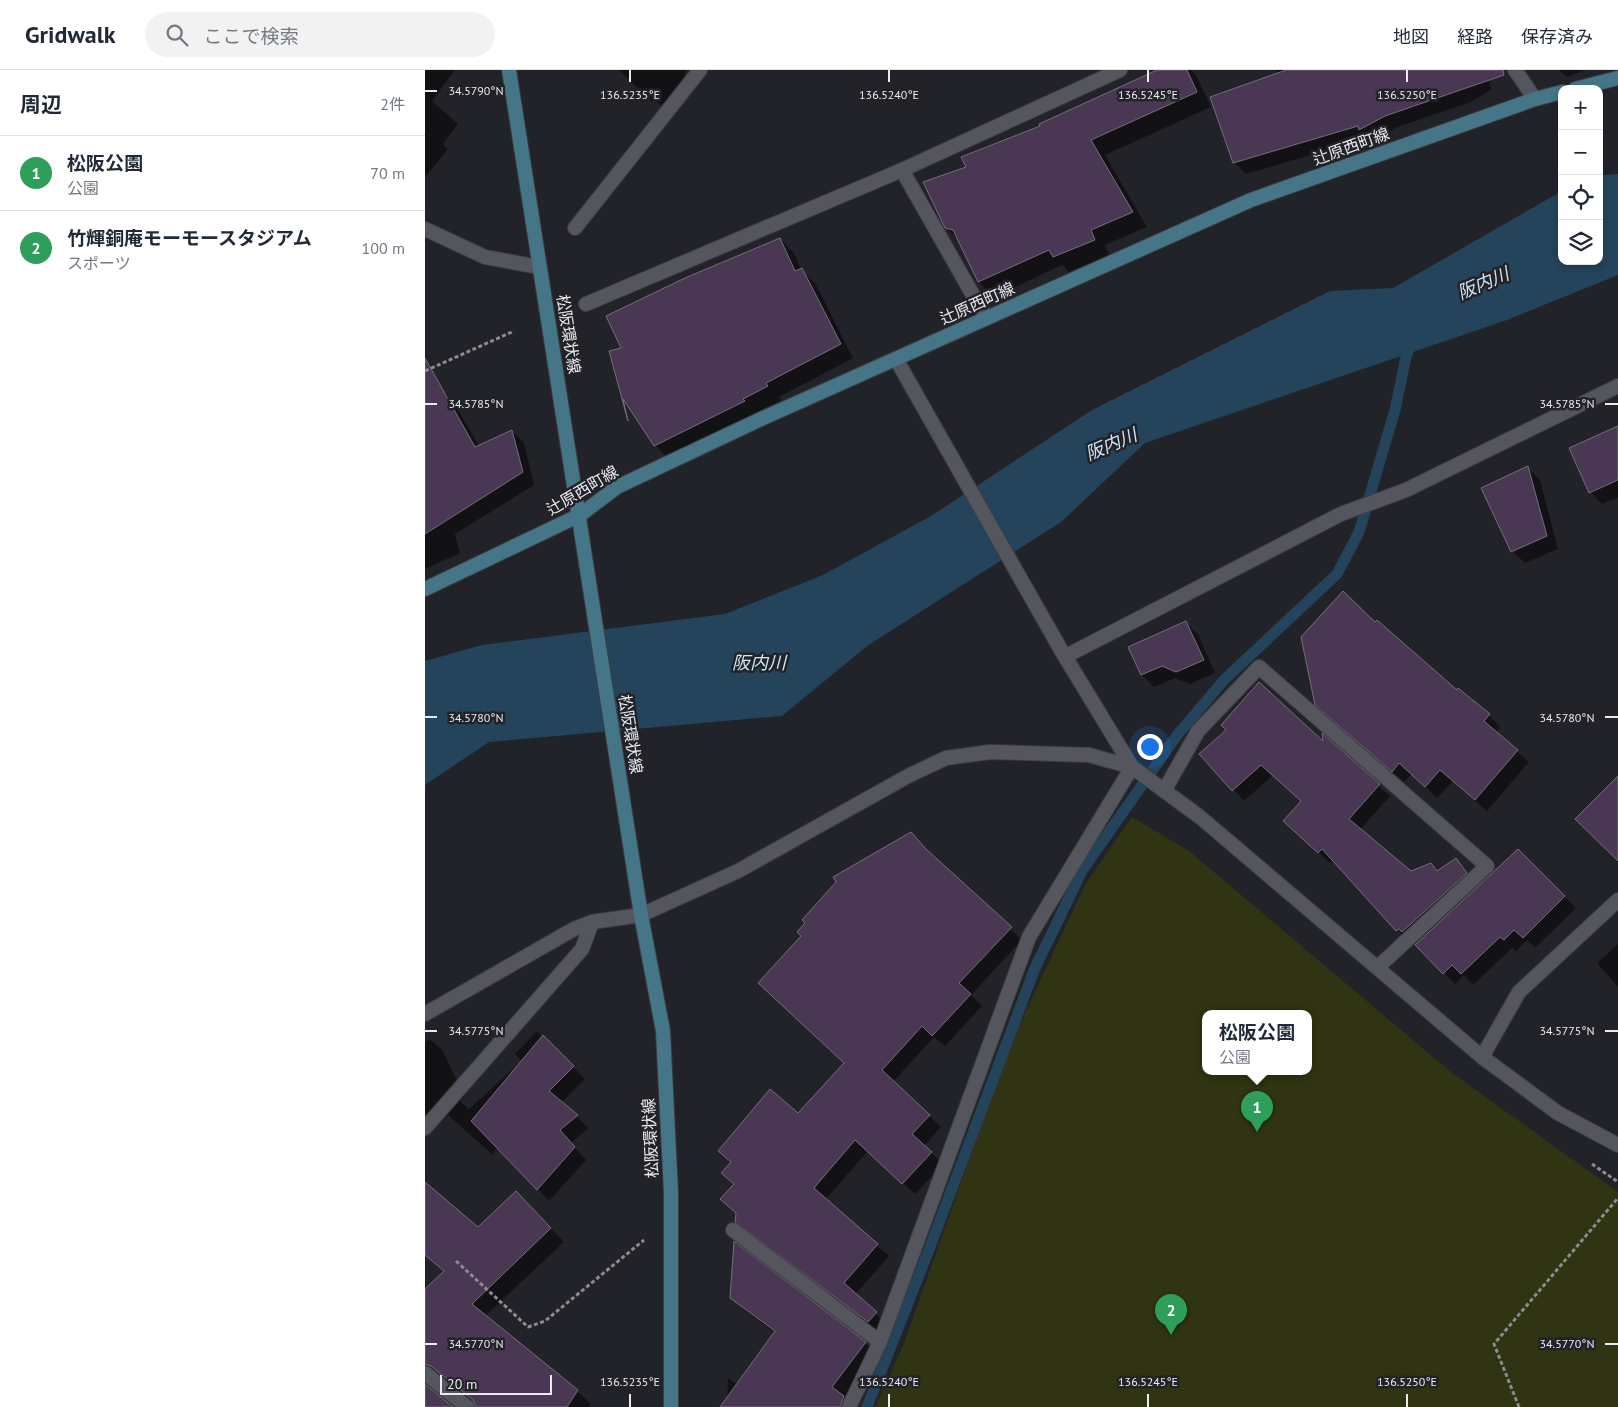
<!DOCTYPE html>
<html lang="ja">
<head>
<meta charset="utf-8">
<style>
	body { margin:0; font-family:"PT Sans","Noto Sans JP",sans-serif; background:#f2f2f3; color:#1f2937 }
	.controls { position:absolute; right:15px; top:15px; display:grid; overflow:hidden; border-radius:10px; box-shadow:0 2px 8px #0003 }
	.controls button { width:45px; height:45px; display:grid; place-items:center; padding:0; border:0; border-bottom:1px solid #e0e1e3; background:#fff; color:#1f2937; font:25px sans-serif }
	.scale { position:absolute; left:15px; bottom:12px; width:112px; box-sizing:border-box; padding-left:5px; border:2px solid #eaeaef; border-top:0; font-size:14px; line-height:18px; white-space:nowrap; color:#eaeaef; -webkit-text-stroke:4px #222329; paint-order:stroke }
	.you { position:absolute; left:724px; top:676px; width:18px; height:18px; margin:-12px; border:4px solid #fff; border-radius:50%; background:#1a73e8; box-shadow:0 0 0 8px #1a73e833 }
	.badge { display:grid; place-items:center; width:32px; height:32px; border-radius:50%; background:#db2777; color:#fff; font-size:16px; font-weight:700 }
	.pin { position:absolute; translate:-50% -41px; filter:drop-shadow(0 1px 2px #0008) }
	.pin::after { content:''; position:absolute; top:26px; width:18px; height:15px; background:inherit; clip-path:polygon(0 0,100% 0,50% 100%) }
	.popup { position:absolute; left:777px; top:940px; width:110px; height:65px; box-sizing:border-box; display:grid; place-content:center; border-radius:10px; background:#fff; filter:drop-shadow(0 1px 4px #0005); font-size:16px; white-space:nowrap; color:#747a83 }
	.popup b { font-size:19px; color:#1f2937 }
	.popup::after { content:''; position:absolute; left:50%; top:100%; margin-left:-10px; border:10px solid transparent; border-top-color:#fff }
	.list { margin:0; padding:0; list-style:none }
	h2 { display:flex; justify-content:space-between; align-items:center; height:65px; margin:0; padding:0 20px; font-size:21px }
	h2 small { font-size:16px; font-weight:400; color:#747a83 }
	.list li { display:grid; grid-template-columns:32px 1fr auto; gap:15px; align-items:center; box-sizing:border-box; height:75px; padding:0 20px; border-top:1px solid #e0e1e3 }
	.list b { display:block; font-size:19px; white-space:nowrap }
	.list p { margin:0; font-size:16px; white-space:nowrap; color:#747a83 }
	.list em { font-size:16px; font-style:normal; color:#747a83 }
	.icon { flex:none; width:28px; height:28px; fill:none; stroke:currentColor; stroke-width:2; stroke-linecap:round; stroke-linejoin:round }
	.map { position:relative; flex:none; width:1193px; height:1337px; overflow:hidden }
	header { display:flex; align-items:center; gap:30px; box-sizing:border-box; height:70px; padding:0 25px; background:#fff; border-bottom:1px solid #e0e1e3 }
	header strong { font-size:24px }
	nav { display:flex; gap:28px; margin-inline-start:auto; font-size:18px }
	.search { width:350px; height:45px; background:#f2f2f3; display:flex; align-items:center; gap:12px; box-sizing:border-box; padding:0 18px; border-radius:28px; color:#747a83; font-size:19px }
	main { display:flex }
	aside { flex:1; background:#fff }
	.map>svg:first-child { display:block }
	.green { fill:#313412; fill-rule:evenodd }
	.water { fill:#23445b }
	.shadow { fill:#0007 }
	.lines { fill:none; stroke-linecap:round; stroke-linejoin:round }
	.stream { stroke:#23445b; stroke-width:11 }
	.building { fill:#4a3754; stroke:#746f76 }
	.minor-casing { stroke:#3c3d43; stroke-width:16 }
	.tertiary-casing { stroke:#3c3d43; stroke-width:16 }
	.secondary-casing { stroke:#3c3d43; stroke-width:16 }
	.path { stroke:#8b8b91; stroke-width:3; stroke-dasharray:4 2.5; stroke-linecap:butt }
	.minor { stroke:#55565d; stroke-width:14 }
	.tertiary { stroke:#55565d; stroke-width:14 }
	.secondary { stroke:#457687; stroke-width:14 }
	.ticks { fill:none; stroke:#eaeaef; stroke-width:2 }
	.labels { text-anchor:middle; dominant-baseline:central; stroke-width:5; stroke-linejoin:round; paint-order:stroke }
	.street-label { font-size:16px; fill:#eaeaef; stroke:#222329 }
	.water-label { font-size:18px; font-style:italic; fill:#cee5f6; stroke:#222329 }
	.ticks-label { font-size:12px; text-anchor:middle; fill:#eaeaef; stroke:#222329; stroke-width:5; stroke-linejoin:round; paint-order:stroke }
</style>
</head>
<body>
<header>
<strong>Gridwalk</strong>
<div class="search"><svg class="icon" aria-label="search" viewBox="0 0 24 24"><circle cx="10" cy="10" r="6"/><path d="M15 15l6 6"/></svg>ここで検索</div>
<nav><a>地図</a><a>経路</a><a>保存済み</a></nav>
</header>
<main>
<aside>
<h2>周辺<small>2件</small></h2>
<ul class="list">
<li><span class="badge" style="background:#2e9e5b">1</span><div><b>松阪公園</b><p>公園</p></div><em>70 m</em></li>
<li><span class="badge" style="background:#2e9e5b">2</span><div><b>竹輝銅庵モーモースタジアム</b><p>スポーツ</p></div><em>100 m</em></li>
</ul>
</aside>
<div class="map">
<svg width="1193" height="1337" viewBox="0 0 1193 1337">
	<rect width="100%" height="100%" fill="#222329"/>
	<!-- green -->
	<path class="green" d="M707,747L764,781L1027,1003L1193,1122V1337H450L478,1276L583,979L661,813ZM781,943H883V1001H781Z"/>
	<!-- water -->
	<path class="water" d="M1193,104V205L1082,250L720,373L636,452L442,576L357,646L64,672L0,715V591L57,575L300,544L398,505L506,446L667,340L905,221L968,218L1137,121V191H1174V105Z"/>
	<!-- shadow -->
	<g class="shadow">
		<path d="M0,0H30L7,31L33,54L18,74L23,79L0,107Z"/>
		<path d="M194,0H261L258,10L237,36L229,30L227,32Z"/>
		<path d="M735,0H766L771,5L786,37L680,85L722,157L680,175L684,185L644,202L637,195L569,227L554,212L535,171L521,158L543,98L617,57Z"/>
		<path d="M851,0H1062L1066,20L1046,32L972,57L947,71L944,68L821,104L809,92L852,4Z"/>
		<path d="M1134,0H1160L1142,7Z"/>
		<path d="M355,169L369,183L376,200L390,213L428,288L354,327L356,330L331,343L332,345L244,389L230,375L198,278Z"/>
		<path d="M16,319L28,331L54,376L87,361L99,373L109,415L30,464L35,483L0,499V326Z"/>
		<path d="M1193,357V428L1177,434L1165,422L1146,379Z"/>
		<path d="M1103,398L1115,410L1133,479L1100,493L1087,481Z"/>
		<path d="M761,552L773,565L790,603L765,614L750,608L729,617L717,605Z"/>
		<path d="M950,554L1032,622L1064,645L1075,657L1071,663L1104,692L1062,741L1028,711L1012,728L987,704L979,712L904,646Z"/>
		<path d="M899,667L965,726L935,760L986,803L1013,802L1031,789L1052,814L983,871L908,790L905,793L871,762L878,731L848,705L819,731L776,684L900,674Z"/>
		<path d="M1092,781L1151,838L1110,878L1102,870L1091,881L1087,878L1048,915L1039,905L1030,914L991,875Z"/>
		<path d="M508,787L597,870L546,925L557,936L520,976L509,967L468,1012L516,1057L499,1076L518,1094L490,1124L443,1081L400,1130L464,1186L430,1225L463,1255L455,1263L323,1163L311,1151L306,1093L294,1081L373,1045L420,993Z"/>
		<path d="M1193,874V917L1172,893Z"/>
		<path d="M112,961L160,1009L136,1033L164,1058L146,1073L161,1090L124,1131L73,1077L68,1083L69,1086L23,1045L0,1061V972L5,969L18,981L39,1026L35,1031L44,1039L97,991L90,984Z"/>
		<path d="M0,1114L53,1159L91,1123L139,1172L60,1246L152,1321L166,1334L164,1337H65L0,1270V1221L27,1205L0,1150Z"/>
		<path d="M306,1227L440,1273L452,1285L420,1328L428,1337H302L303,1308L313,1315L350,1263L318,1239Z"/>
	</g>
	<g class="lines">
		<!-- stream -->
		<path class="stream" d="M442,1337L502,1185L610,898L658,799L753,664L800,609L912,504L934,462L970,340L981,287L988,270"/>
	</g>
	<!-- building -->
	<g class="building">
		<path d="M732,0H762L772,22L666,70L708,142L666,160L670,170L628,187L624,180L553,212L528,160L520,158L498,112L541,97L536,87L615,56L614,54Z"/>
		<path d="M861,0H1078L1079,5L960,46L934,60L933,56L808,93L785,27Z"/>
		<path d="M355,168L370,201L377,198L416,274L341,313L343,316L318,329L320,331L229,376L198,329L203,351L184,281L196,278L181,246L260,208Z"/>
		<path d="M0,288L50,377L87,360L98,402L0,464Z"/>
		<path d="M1193,356V410L1164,423L1144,378Z"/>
		<path d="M1103,396L1122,466L1086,482L1056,418Z"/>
		<path d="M918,521L950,552L952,550L1032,620L1033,618L1065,644L1059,651L1093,680L1050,730L1015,700L1000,717L974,693L967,702L890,635L876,567Z"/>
		<path d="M761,551L779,590L751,602L737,596L716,605L703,577Z"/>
		<path d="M834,612L898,671L897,663L955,714L924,749L986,801L1006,793L1012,801L1031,788L1042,803L977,862L974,859L971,861L897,779L893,783L858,751L876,731L836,695L807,721L774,684L801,660L796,655Z"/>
		<path d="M1193,706V791L1150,749Z"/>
		<path d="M486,762L501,779L587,857L534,913L546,924L507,966L497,956L457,1000L505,1045L487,1064L507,1082L477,1114L430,1070L389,1118L453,1174L419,1213L452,1242L443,1252L310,1152L311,1143L295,1129L309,1114L296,1103L306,1092L293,1081L345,1019L373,1043L419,993L333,913L376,866L372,862L380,853L377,850L411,812L408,807Z"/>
		<path d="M1093,779L1140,826L1098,868L1089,860L1079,870L1075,867L1036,904L1027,895L1018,904L990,875Z"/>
		<path d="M118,965L149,996L124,1021L153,1045L135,1060L150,1077L112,1120L46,1051Z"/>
		<path d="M0,1112L53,1157L91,1121L126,1158L47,1234L153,1320L142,1337H51L48,1330L6,1296L0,1294V1219L19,1201L0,1185Z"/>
		<path d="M309,1171L441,1272L407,1317L419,1326L415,1337H295L350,1261L305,1228Z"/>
		<path d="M0,1314L28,1337H0Z"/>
	</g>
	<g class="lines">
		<defs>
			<g id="minor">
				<path d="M1090,0L1110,29"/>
				<path d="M477,100L561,248"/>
				<path d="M150,158L275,0"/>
				<path d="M0,159L60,187L114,197"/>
				<path d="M161,234L477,100L695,0"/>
				<path d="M641,586L916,444L981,420L1193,316"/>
				<path d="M739,721L773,661L834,597L1062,796L953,897"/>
				<path d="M0,944L149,859L167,852L216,845"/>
				<path d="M1057,987L1094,922L1193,830"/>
				<path d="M0,1058L157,879L167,852"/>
				<path d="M308,1160L455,1272"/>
				<path d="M0,1303L42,1337"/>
				<path d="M424,1337L455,1272L604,867L707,697L636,580L471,289"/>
			</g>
			<path id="tertiary" d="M216,845L313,801L483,706L521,688L565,682L664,685L707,697L775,747L1057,987L1133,1043L1193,1075"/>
			<g id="secondary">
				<path d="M84,0L216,845L238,961L246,1123V1337"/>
				<path d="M1150,19L1193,8"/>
				<path d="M0,519L155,445L192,417L336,349L826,130L1110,29L1137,22"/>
			</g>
		</defs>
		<!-- minor casing -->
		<use href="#minor" class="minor-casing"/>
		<!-- tertiary casing -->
		<use href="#tertiary" class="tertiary-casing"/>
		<!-- secondary casing -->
		<use href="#secondary" class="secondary-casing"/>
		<!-- path -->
		<g class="path">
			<path d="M0,301L89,261"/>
			<path d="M1167,1094L1193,1112"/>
			<path d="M31,1191L103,1257L120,1251L219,1170"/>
			<path d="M1094,1337L1069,1274L1193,1128"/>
		</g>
		<!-- minor -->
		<use href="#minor" class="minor"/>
		<!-- tertiary -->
		<use href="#tertiary" class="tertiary"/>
		<!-- secondary -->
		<use href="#secondary" class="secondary"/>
	</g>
	<!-- ticks -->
	<path class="ticks" d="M205,0V12M464,0V12M723,0V12M982,0V12M0,21H12M0,334H12M1180,334H1193M0,647H12M1180,647H1193M0,961H12M1180,961H1193M0,1274H12M1180,1274H1193M205,1324V1337M464,1324V1337M723,1324V1337M982,1324V1337"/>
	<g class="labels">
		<!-- street labels -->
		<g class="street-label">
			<text transform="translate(926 76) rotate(-20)">辻原西町線</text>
			<text transform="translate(552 233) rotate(-24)">辻原西町線</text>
			<text transform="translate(144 264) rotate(81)">松阪環状線</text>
			<text transform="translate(157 420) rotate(-31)">辻原西町線</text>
			<text transform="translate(206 664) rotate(81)">松阪環状線</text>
			<text transform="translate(225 1068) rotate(-93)">松阪環状線</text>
		</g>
		<!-- water labels -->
		<g class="water-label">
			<text transform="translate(1058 213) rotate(-23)">阪内川</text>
			<text transform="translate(686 374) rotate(-23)">阪内川</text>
			<text x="334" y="592">阪内川</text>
		</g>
	</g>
	<g class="ticks-label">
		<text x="51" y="25">34.5790°N</text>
		<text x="205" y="29">136.5235°E</text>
		<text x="464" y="29">136.5240°E</text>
		<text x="723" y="29">136.5245°E</text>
		<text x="982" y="29">136.5250°E</text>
		<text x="51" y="338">34.5785°N</text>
		<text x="1142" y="338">34.5785°N</text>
		<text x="51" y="652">34.5780°N</text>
		<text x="1142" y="652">34.5780°N</text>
		<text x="51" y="965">34.5775°N</text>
		<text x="1142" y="965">34.5775°N</text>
		<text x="51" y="1278">34.5770°N</text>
		<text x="1142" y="1278">34.5770°N</text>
		<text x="205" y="1316">136.5235°E</text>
		<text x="464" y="1316">136.5240°E</text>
		<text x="723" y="1316">136.5245°E</text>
		<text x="982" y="1316">136.5250°E</text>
	</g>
</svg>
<div class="controls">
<button>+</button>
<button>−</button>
<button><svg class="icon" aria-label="locate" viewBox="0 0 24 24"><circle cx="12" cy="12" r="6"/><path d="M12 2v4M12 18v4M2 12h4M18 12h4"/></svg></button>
<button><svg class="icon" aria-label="layers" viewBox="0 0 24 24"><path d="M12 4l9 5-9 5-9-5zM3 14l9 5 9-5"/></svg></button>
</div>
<div class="scale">20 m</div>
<div class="you"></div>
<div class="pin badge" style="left:832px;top:1062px;background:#2e9e5b">1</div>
<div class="popup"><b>松阪公園</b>公園</div>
<div class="pin badge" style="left:746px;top:1265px;background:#2e9e5b">2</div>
</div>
</main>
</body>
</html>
